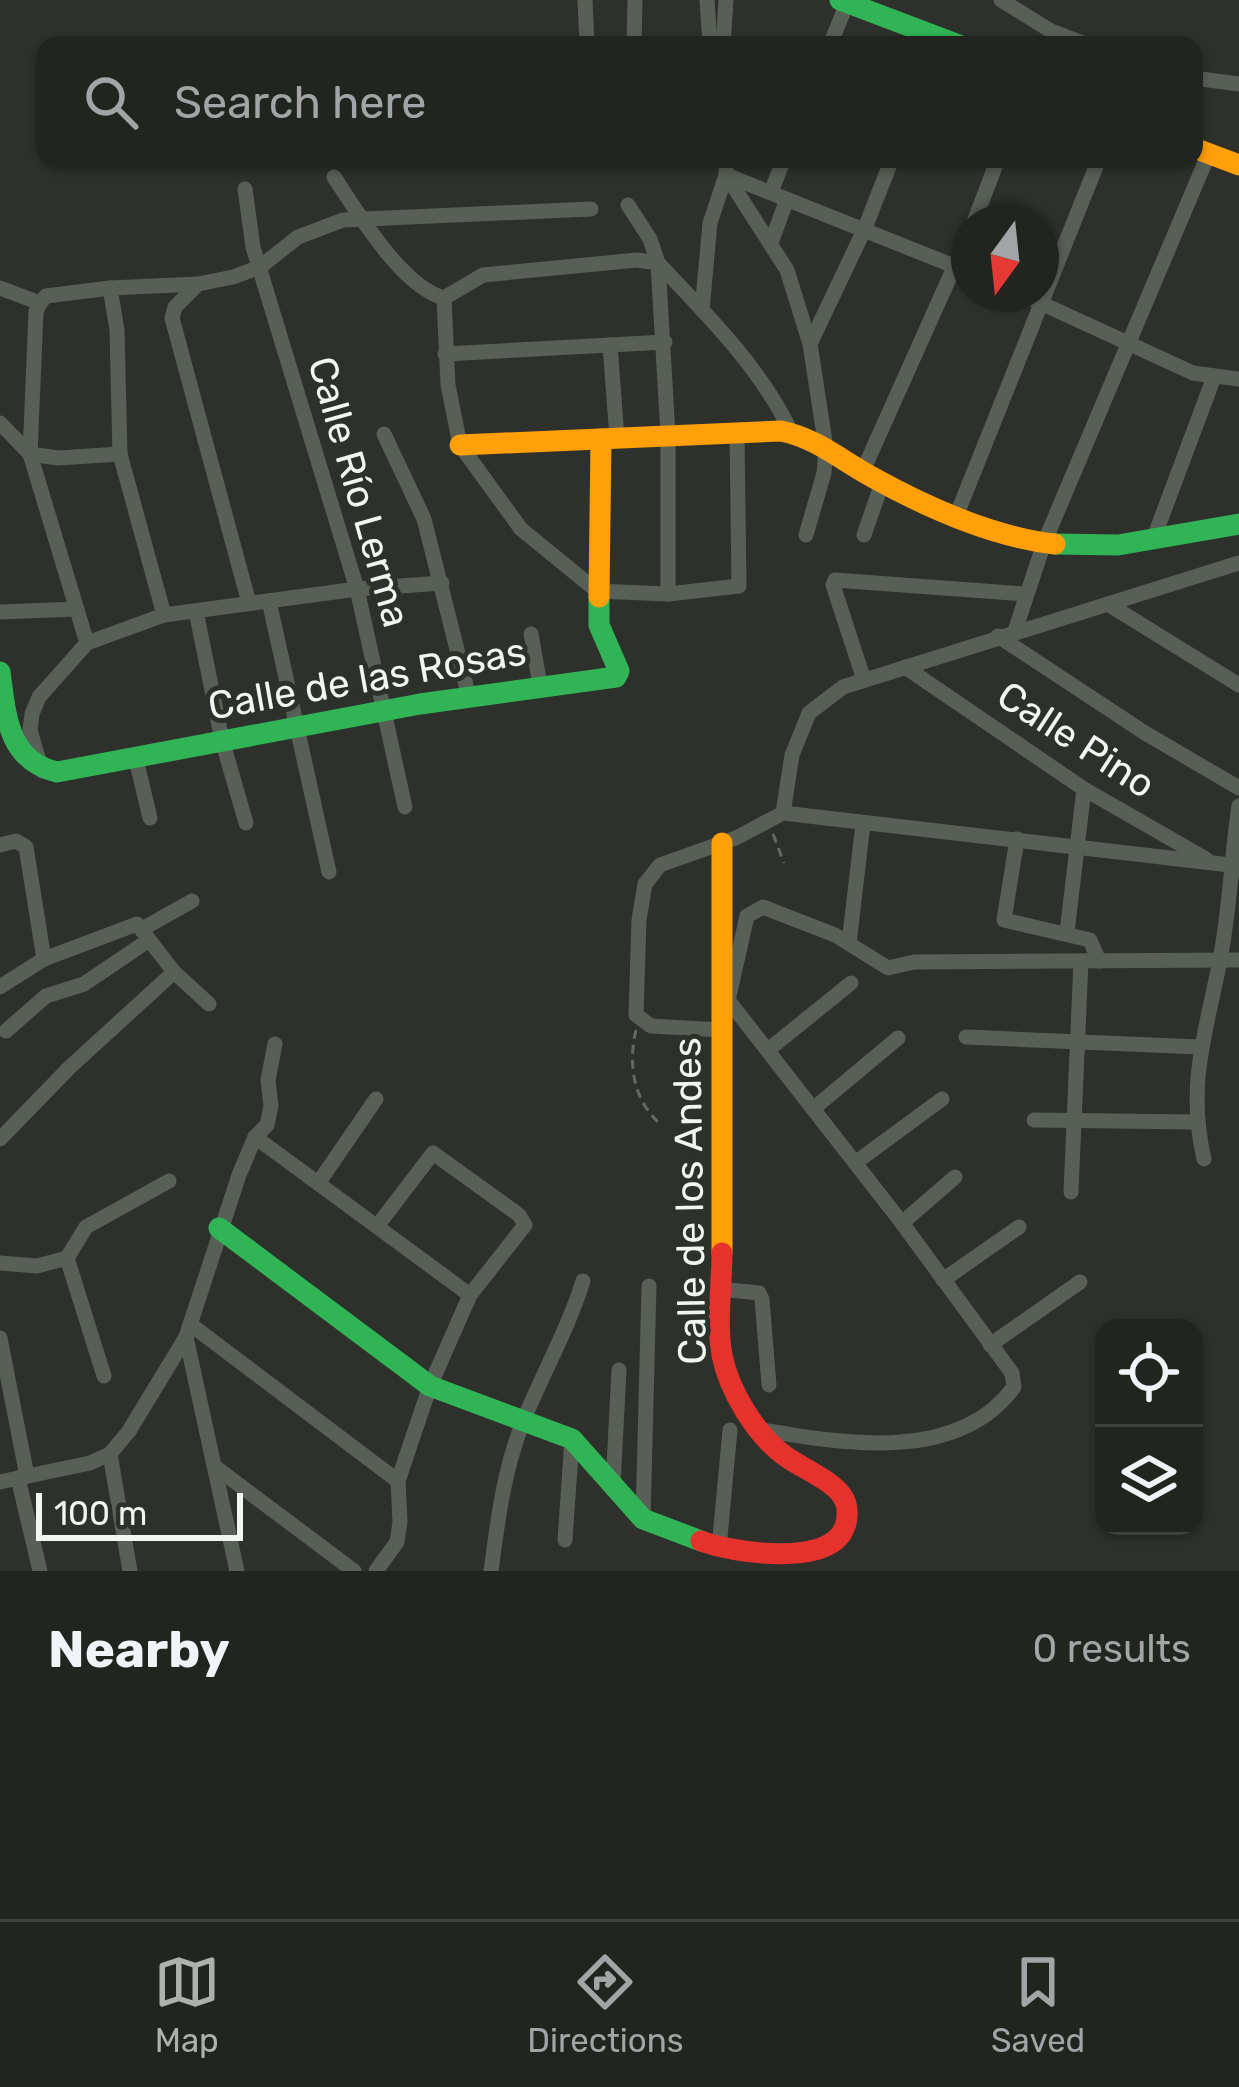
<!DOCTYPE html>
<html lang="en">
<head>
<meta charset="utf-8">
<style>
	body { margin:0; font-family:Rubik,sans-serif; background:#2e302d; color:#f1f3f6 }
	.controls { position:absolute; right:36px; bottom:36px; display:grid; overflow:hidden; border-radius:24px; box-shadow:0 3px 9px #0004 }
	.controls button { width:108px; height:108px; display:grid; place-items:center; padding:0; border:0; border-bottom:3px solid #3f413e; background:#222420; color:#f1f3f6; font:60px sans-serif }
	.compass { position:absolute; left:951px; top:204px; width:108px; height:108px; border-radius:50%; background:#222420; box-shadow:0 3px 9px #0004; rotate:195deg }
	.scale { position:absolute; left:36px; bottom:30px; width:207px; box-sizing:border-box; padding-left:12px; border:6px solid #f2f5f1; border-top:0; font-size:33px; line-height:42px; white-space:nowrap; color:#f2f5f1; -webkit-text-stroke:9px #2c312a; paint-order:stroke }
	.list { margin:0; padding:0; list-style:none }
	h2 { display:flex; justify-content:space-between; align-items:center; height:156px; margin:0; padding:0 48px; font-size:51px }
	h2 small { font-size:39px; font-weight:400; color:#a2a4a5 }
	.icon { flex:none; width:66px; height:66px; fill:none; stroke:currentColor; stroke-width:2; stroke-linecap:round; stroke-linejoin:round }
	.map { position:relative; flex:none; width:1239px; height:1571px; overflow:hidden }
	.search { position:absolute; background:#222420; box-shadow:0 3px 9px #0004; left:36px; right:36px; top:36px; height:132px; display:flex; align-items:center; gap:30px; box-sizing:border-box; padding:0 42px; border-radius:24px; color:#a2a4a5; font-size:45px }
	.sheet { height:348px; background:#222420 }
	nav { display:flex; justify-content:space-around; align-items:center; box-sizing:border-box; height:168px; border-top:3px solid #3f413e; background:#222420; font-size:33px; color:#a2a4a5 }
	nav a { display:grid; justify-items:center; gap:6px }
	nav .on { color:#adb0ac }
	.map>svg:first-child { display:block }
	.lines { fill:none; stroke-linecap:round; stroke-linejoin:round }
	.path { stroke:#646862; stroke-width:3; stroke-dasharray:9 6; stroke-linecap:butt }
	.street { stroke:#585f56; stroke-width:15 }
	.fast { stroke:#30b455; stroke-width:21 }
	.slow { stroke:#ff9f0a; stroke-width:21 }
	.jam { stroke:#e5322d; stroke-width:21 }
	.labels { text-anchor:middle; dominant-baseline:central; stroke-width:10; stroke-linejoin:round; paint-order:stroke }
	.street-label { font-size:39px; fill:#f2f5f1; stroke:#2c312a }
</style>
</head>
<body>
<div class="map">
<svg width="1239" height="1571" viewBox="0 0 1239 1571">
	<rect width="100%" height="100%" fill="#2d302b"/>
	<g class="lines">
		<!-- path -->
		<g class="path">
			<path d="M773,834L784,863"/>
			<path d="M636,1030C628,1064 633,1098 658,1122"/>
		</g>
		<!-- street -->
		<g class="street">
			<path d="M585,0L587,45"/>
			<path d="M707,0L710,45"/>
			<path d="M1001,0L1051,31L1088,45"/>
			<path d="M634,45L635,0"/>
			<path d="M723,45L726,0"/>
			<path d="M830,45L847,3"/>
			<path d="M1194,78L1239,84"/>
			<path d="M726,159V175L787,270L810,344L826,448L824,473L806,535"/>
			<path d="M334,177C358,213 402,287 444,298"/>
			<path d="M245,189L253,247L357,589L405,807"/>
			<path d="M771,192L784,159"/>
			<path d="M628,205L650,239L658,263L668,435V594"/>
			<path d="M974,222L998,159"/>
			<path d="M771,243L787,199"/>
			<path d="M658,263C707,315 761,368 791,432"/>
			<path d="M197,285L175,307L172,318L249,603"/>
			<path d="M0,288L40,303"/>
			<path d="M110,288L117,330L120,454L164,615"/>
			<path d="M1021,294L1193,373L1239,379"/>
			<path d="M444,298L448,385L460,445L521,529L597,591L668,594L739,586L737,434"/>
			<path d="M444,298L483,275L637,260L658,263"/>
			<path d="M40,303L46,296L110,288L198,284L233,277L260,267L298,237L343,220L591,209"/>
			<path d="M40,303L36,312L30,454L87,643"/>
			<path d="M702,310L710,223L726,175L969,272"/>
			<path d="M810,344L865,228L892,159"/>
			<path d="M610,345L617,438"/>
			<path d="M445,354L665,342"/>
			<path d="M0,423L30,454L58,458L120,454"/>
			<path d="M384,434L424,519L469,697"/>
			<path d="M862,473L969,234"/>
			<path d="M957,514L1099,159"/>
			<path d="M864,535L882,483"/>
			<path d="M1153,540L1214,377"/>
			<path d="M269,601L329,872"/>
			<path d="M1108,604L1239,685"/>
			<path d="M196,611L222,740L246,823"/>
			<path d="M0,612L77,609"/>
			<path d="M1015,631L1044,543L1209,153"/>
			<path d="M531,634L540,685"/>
			<path d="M998,636L1145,733L1239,788"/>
			<path d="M905,667L1084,789L1206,859"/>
			<path d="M864,680L833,585L835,580L1026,594"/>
			<path d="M135,755L150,818"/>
			<path d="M42,771L30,730L32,714L39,697L87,643L164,615L357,589L442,583"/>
			<path d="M783,813L1230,865L1239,870"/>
			<path d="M1017,839L1004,920L1090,940L1099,961"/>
			<path d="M0,845L16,841L26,847L44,959"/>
			<path d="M142,929L192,901"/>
			<path d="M1067,932L1084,789"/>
			<path d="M849,943L863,824"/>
			<path d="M0,987L44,959L137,924L174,972L209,1004"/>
			<path d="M721,991L902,1223L1012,1373L1014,1387C957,1465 839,1443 757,1429"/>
			<path d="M729,996L747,916L763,907L835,935L888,968L914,962L1239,960"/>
			<path d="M721,1030L651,1026L636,1015L639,920L645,884L660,865L736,838L783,813L792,755L809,713L843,687L1239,563"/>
			<path d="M6,1031L46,996L84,984L149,940"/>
			<path d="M966,1037L1199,1047"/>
			<path d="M768,1050L851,983"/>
			<path d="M813,1109L898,1038"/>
			<path d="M1034,1120L1196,1122"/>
			<path d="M255,1137L470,1295"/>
			<path d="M0,1139L70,1067L174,972"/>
			<path d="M1204,1159C1187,1085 1205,1036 1219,965C1230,913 1231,858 1239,806"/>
			<path d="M855,1163L942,1099"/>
			<path d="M319,1182L376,1099"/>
			<path d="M1071,1192L1081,961"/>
			<path d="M902,1223L955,1177"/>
			<path d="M67,1258L104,1376"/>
			<path d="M0,1263L37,1266L67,1258L86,1227L169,1181"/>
			<path d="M943,1280L1019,1227"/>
			<path d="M720,1289L759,1293L762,1299L769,1385"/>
			<path d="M190,1324L398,1481"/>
			<path d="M186,1337L237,1571"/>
			<path d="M0,1338L27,1476"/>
			<path d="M990,1345L1080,1282"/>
			<path d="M110,1454L130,1571"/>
			<path d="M214,1466L354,1571"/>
			<path d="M18,1478L40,1571"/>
			<path d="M0,1482L90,1463L110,1454L129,1431L186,1337L239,1175L255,1137L267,1125L271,1106L268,1080L275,1044"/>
			<path d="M613,1485L619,1370"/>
			<path d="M643,1519L649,1286"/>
			<path d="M565,1540L572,1439"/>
			<path d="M719,1548L730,1430"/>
			<path d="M376,1571L397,1542L400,1522L398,1481L430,1386L470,1295L525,1225L519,1215L433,1153L378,1225"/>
			<path d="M491,1571C498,1519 504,1467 525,1417C544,1371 568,1329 583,1281"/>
		</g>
		<!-- fast -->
		<g class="fast">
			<path d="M840,0L959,45"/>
			<path d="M1055,544L1118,545L1239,524"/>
			<path d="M0,672C6,715 7,760 57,772L420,704L616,677L619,671L599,625V597"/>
			<path d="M219,1228L430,1386L572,1439L643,1519L701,1541"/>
		</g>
		<!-- slow -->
		<g class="slow">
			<path d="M1194,148L1239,165"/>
			<path d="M460,445L781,431C816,438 841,460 872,477C926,507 993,537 1055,544"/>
			<path d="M599,597L601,439"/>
			<path d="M722,843V1253"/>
		</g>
		<!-- jam -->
		<path class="jam" d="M701,1541C733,1553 832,1568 845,1526C848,1519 848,1506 844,1499C835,1481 801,1468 785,1456C756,1435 729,1391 722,1355C716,1324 722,1285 722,1253"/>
	</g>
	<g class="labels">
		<!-- street labels -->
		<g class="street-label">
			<text transform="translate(359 492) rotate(74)">Calle Río Lerma</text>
			<text transform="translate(367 679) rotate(-10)">Calle de las Rosas</text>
			<text transform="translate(1076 740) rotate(33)">Calle Pino</text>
			<text transform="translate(690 1201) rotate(-91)">Calle de los Andes</text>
		</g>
	</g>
</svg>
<div class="controls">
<button><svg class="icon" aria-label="locate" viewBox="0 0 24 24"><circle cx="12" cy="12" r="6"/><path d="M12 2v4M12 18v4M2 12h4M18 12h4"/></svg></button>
<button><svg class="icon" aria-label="layers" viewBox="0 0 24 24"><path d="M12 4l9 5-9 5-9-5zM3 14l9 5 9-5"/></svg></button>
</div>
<svg class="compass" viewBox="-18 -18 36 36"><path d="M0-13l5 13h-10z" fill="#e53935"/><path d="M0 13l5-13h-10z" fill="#a2a4a5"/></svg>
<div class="scale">100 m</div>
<div class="search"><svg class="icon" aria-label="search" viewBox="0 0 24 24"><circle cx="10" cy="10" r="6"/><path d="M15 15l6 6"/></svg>Search here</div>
</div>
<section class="sheet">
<h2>Nearby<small>0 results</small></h2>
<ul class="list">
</ul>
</section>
<nav>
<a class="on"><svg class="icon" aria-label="map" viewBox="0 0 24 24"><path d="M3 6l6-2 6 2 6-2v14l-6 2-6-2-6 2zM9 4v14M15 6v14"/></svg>Map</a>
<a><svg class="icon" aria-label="directions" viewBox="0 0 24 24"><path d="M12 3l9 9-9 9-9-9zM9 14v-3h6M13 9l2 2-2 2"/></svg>Directions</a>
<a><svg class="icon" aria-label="saved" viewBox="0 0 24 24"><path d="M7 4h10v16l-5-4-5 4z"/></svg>Saved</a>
</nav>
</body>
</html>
